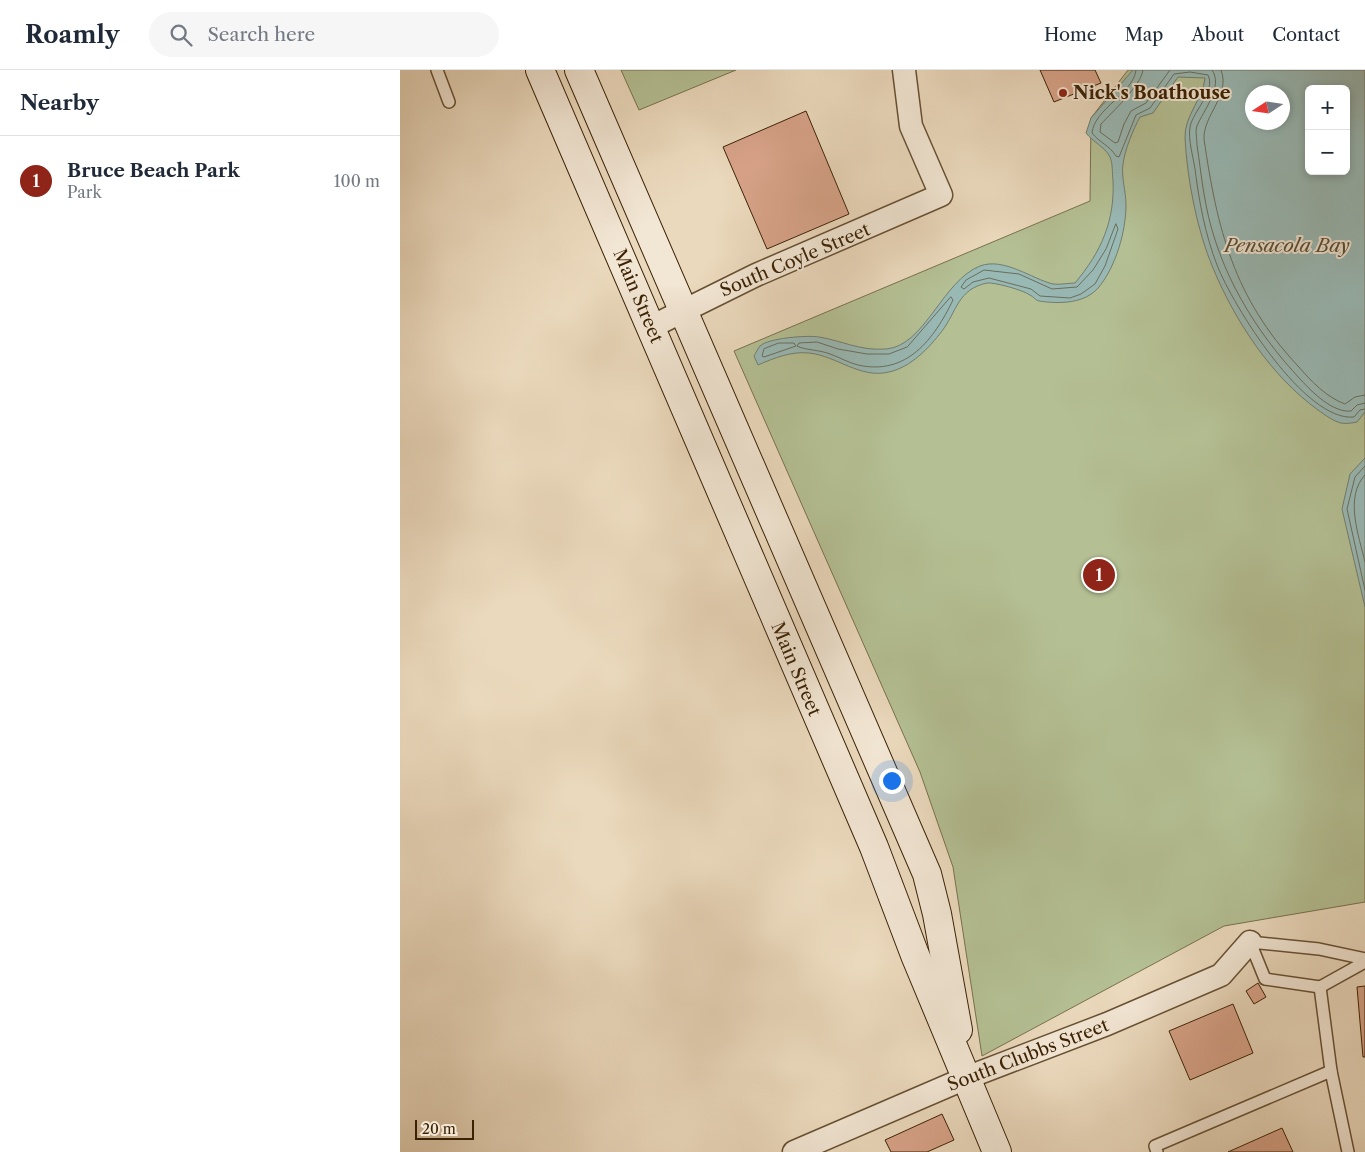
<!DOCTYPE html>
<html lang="en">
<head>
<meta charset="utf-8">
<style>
	body { margin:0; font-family:"Libre Caslon Text",serif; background:#f6f6f7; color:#1f2937 }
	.controls { position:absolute; right:15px; top:15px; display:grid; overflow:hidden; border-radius:8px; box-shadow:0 2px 8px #0003 }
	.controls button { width:45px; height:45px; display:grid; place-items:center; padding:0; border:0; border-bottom:1px solid #e0e1e3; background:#fff; color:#1f2937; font:25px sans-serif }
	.compass { position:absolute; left:845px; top:15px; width:45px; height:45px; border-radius:50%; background:#fff; box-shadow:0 2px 8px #0003; rotate:258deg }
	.scale { position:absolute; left:15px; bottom:12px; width:59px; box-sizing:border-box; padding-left:5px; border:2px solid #3b2204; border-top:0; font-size:14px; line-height:18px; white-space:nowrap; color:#3b2204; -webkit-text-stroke:4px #f2e6d4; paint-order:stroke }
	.you { position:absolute; left:491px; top:710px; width:18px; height:18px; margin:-12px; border:4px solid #fff; border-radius:50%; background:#1a73e8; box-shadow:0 0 0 8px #1a73e833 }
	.badge { display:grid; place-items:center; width:32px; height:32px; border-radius:50%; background:#8f2418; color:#fff; font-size:16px; font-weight:700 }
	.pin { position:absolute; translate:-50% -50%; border:2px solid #fff; box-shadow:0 1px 5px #0006 }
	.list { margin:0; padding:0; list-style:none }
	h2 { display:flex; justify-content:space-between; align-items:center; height:65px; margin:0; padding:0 20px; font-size:21px }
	h2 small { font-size:16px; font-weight:400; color:#747a83 }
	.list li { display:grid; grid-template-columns:32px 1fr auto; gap:15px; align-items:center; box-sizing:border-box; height:90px; padding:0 20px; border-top:1px solid #e0e1e3 }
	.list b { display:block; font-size:19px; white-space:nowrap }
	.list p { margin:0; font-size:16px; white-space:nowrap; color:#747a83 }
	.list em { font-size:16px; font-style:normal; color:#747a83 }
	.icon { flex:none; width:28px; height:28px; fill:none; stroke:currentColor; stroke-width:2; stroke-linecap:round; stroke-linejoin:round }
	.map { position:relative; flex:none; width:965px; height:1082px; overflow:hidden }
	header { display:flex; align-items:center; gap:30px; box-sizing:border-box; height:70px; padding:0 25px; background:#fff; border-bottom:1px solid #e0e1e3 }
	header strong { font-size:24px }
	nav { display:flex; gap:28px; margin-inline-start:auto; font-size:18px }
	.search { width:350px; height:45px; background:#f6f6f7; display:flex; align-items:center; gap:12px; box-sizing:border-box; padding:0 18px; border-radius:28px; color:#747a83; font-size:19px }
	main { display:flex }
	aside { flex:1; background:#fff }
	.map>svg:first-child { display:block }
	.green { fill:#b4c094; stroke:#78714c }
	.water { fill:#99b9b5; stroke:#737d6e; fill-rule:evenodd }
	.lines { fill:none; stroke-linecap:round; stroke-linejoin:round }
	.shore { stroke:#6a6e5c; stroke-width:1 }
	.building { fill:#d8a389; stroke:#3b2204 }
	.service-casing { stroke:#675032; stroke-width:14 }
	.minor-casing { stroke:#675032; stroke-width:25 }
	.secondary-casing { stroke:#3b2204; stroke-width:30 }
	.service { stroke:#f2e6d4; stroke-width:11 }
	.minor { stroke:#f2e6d4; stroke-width:22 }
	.secondary { stroke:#f2e6d4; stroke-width:28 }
	.poi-dot { fill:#8f2418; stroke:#f2e6d4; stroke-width:2 }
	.labels { text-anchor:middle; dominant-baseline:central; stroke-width:4; stroke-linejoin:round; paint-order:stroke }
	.poi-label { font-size:18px; font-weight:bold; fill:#3b2204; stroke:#f2e6d4; text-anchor:start }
	.street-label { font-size:18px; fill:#3b2204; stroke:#f2e6d4 }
	.water-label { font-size:19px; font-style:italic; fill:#574f39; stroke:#f2e6d4 }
</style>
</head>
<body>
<header>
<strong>Roamly</strong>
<div class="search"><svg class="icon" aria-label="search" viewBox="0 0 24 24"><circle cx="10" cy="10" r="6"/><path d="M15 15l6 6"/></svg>Search here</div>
<nav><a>Home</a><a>Map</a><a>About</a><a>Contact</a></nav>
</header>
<main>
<aside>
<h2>Nearby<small></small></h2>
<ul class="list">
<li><span class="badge">1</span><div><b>Bruce Beach Park</b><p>Park</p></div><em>100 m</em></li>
</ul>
</aside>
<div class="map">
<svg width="965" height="1082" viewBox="0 0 965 1082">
	<rect width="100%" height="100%" fill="#ebd9bd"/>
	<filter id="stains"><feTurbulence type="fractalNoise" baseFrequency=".004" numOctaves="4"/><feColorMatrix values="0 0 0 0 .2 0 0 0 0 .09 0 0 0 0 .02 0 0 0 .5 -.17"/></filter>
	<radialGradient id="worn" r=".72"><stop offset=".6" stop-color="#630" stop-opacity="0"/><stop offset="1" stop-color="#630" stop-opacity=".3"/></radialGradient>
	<!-- green -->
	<g class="green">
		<path d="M221,0H336L239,40Z"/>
		<path d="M728,0H820L965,303V832L824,856L582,986L553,797L520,702L334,281L690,131L691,48Z"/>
	</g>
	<!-- water -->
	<g class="water">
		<path d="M733,0H965V342L957,352C952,353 946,354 941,353C933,351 925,345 918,340C871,306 835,251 813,198C797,161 787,108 785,68C784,46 803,29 805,8L778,7L753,43L740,47C733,60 725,79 723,94C721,107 726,121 726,135C726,161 716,196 699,217C685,234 659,234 639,231C635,230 634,227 630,225C623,220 594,212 587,213C558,219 557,241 542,261C529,278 511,297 489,302C460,309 437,286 409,283C392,281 374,288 358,295L354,286C356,283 358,278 360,276C368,268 408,265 419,267C443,271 460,281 486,279C525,276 542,211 580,196C604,187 632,209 653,214C659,215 669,213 675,213C701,182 715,151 713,110C712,103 713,94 710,87C705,77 693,72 686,63L691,48ZM909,19H946V101H909ZM882,22V52H852V22Z"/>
		<path d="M965,388V537L942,439L950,404Z"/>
	</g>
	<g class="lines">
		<!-- shore -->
		<g class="shore">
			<path d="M736,0C734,23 694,39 692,63C700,73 709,75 716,86L719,87L736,45L750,38L774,4L790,2L808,5C816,21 793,41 790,57C788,70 793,86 795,99C799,131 805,164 817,195C833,236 905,352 954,347L960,340L965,339"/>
			<path d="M743,0C741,16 712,42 701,54L700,62L715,73L718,72L724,54L731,41L746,33L770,0"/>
			<path d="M812,0C824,16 803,41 797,56C795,61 797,69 797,75C800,95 802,115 806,135C819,202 855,261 901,310C912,322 933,343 951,341L957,335L965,333"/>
			<path d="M821,0C831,25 803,45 804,69C817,159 834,228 898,296C911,311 926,327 945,334L955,327L965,325"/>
			<path d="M716,154L718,159L705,196L695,214L681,224L670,228L640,226L631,219L589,208L573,212L564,219L561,217L566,210L584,200L619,204L652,219L677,217L693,200L706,179Z"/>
			<path d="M551,227L553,230C534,269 507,306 458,295C449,293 439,287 430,284C421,280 404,280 397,276L399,273L417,272L438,279L467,284H489L507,277Z"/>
			<path d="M379,273H394L396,276L364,287L362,286L364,279Z"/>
			<path d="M965,396L955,407L947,439L965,520"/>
			<path d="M965,405C944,427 959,466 965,492"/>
		</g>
	</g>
	<!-- building -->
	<g class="building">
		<path d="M640,0H695L701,13L654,32Z"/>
		<path d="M406,41L449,144L367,179L323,77Z"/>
		<path d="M858,913L866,927L854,934L846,921Z"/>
		<path d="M965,916V987H963L957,917Z"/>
		<path d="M833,934L853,983L790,1010L769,961Z"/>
		<path d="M542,1044L554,1070L527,1082H491L485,1070Z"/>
		<path d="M882,1058L893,1082H828Z"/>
	</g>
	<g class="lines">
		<defs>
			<g id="service">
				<path d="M37,0L49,32"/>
				<path d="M920,917L865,909L850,872L919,879L965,889"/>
				<path d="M757,1082L755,1076L931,1001"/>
				<path d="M948,1082L931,1001L920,917L965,892"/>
			</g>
			<g id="minor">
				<path d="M251,257L356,205L541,125L511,56L504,0"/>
				<path d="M394,1082L566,1008L707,954L821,905L850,872"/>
			</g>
			<g id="secondary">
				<path d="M140,0L474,777L515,885L597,1082"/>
				<path d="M179,0L527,804L537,844L558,960"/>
			</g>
		</defs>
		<!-- service casing -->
		<use href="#service" class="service-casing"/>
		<!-- minor casing -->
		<use href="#minor" class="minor-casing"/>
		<!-- secondary casing -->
		<use href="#secondary" class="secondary-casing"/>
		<!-- service -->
		<use href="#service" class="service"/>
		<!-- minor -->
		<use href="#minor" class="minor"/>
		<!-- secondary -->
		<use href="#secondary" class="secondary"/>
	</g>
	<!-- markers -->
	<circle class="poi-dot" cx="663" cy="23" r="5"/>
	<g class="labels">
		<!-- poi labels -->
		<g class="poi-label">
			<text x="673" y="23">Nick's Boathouse</text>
		</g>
		<!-- street labels -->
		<g class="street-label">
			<text transform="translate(395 190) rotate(-23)">South Coyle Street</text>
			<text transform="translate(238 226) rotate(67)">Main Street</text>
			<text transform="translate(396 599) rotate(67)">Main Street</text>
			<text transform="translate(628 985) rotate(-21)">South Clubbs Street</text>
		</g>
		<!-- water labels -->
		<g class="water-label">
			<text x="887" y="175">Pensacola Bay</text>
		</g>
	</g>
	<rect width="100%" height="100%" filter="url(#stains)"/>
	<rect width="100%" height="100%" fill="url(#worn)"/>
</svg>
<div class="controls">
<button>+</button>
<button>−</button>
</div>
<svg class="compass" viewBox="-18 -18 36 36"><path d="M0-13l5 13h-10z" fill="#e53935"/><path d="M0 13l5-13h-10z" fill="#747a83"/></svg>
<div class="scale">20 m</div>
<div class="you"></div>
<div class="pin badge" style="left:699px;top:505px">1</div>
</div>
</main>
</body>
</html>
